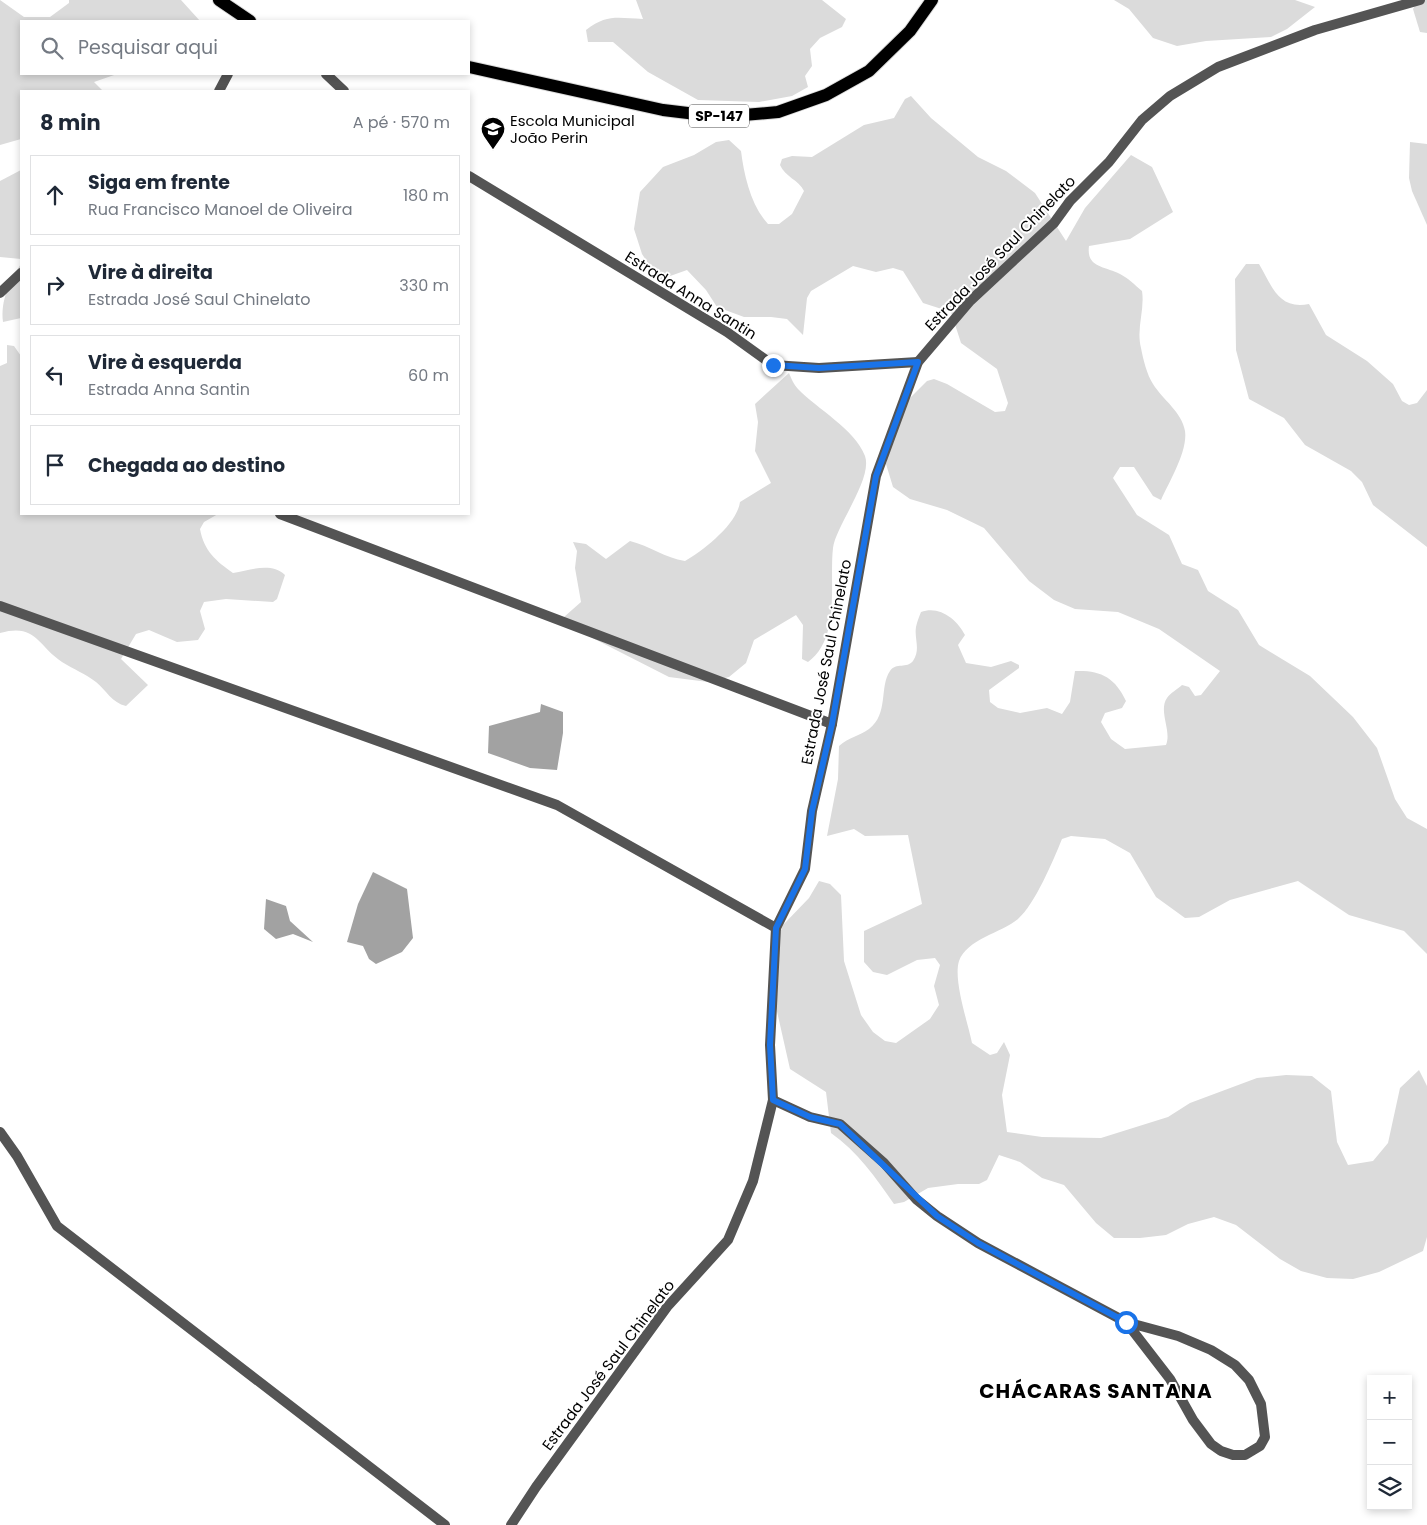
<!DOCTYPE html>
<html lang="pt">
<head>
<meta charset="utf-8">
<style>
	body { margin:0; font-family:Poppins,sans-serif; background:#f6f6f7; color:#1f2937 }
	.controls { position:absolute; right:15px; bottom:15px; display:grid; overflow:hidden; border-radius:0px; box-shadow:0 2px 8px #0003 }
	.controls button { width:45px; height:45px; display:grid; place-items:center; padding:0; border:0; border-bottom:1px solid #e0e1e3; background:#fff; color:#1f2937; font:25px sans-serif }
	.stop { position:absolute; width:15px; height:15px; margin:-11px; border:4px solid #1a73e8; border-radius:50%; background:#fff }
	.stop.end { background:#1a73e8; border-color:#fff; box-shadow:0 1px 5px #0008 }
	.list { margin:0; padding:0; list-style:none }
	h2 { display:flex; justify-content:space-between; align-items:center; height:65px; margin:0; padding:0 20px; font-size:21px }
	h2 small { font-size:16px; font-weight:400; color:#747a83 }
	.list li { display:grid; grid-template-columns:32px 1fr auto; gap:15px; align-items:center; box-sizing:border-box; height:80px; margin:0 10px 10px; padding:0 10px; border:1px solid #e0e1e3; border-radius:0px }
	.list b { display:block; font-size:19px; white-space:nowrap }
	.list p { margin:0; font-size:16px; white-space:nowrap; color:#747a83 }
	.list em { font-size:16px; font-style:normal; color:#747a83 }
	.icon { flex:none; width:28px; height:28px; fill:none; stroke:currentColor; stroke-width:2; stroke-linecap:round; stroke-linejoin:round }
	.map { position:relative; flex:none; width:1427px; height:1525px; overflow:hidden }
	.search { position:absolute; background:#fff; box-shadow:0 2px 8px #0003; left:20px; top:20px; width:450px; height:55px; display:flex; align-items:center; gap:12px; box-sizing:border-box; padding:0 18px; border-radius:0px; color:#747a83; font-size:19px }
	.panel { position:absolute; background:#fff; box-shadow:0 2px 8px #0003; left:20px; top:90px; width:450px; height:425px; border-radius:0px }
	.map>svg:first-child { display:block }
	.green { fill:#dbdbdb }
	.water { fill:#a2a2a2 }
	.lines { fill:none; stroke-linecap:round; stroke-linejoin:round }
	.primary-casing { stroke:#dbdbdb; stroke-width:14 }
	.minor { stroke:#545454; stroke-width:10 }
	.primary { stroke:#000; stroke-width:12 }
	.route { stroke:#1a73e8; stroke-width:6 }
	.labels { text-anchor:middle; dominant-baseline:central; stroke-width:4; stroke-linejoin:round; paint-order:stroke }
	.shield { fill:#fff; stroke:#4c4c4c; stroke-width:1 }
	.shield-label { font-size:14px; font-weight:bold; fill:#000 }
	.poi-label { font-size:15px; fill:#000; stroke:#fff; text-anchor:start }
	.street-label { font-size:15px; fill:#000; stroke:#fff }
	.district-label { font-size:20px; font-weight:bold; letter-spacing:1px; fill:#000; stroke:#fff }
</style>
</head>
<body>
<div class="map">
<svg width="1427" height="1525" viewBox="0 0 1427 1525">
	<rect width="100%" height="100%" fill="#fff"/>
	<!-- green -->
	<g class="green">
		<path d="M0,0L24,17H50L69,3V0H181L200,21H21V74H117L94,82L103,91H21V139L0,145Z"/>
		<path d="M636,0H822L846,19L842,27L820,38L810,49L812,66L805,76L808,87L792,96L759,102L698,100L648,72L613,42H588L586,30C607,14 617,18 643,19Z"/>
		<path d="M1114,0H1295L1315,7L1287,29L1271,37L1206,41L1177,46L1153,38L1129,9Z"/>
		<path d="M1418,0H1427V33L1420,32L1413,9Z"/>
		<path d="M911,96L931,118L978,157L1006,171L1035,193L1066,241L1085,208L1131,155L1152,167L1173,212L1130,239L1089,246C1086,268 1105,266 1120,274C1128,278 1135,285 1142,291C1145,310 1136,328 1141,348C1143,359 1147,375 1153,384C1163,400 1182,412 1185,431C1188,451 1169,482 1161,500L1153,496L1134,467H1120L1113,478L1137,515L1169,535L1182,564L1198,570L1208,591L1238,610L1259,645L1310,676L1353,717L1377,748L1395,799L1407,818L1427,829V954L1404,931L1349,915L1298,881L1230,900L1199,917L1185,918L1156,897L1130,853L1105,839L1071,836L1062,839C1053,861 1035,904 1018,919C1001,933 967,939 959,961C953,980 968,1023 972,1043L990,1055L997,1053L1004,1042L1010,1055L1002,1095L1007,1132L1042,1137L1101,1138L1168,1117L1190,1103L1257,1078L1286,1075L1312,1076L1331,1091L1337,1142L1348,1165L1373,1161L1388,1143L1400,1088L1419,1070L1427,1086V1237L1423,1251L1379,1272L1353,1279L1327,1278L1301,1271L1280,1259L1236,1225L1214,1217L1188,1224L1166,1235L1140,1238H1114L1096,1223L1064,1185L1042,1178L1020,1162L999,1155L987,1180L979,1184H958L928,1188L904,1202L894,1204C876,1178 857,1151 831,1133L826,1092L790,1069L776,1007L771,957L783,925L809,898L819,881L830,884L841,895L844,961L861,1015L873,1032L885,1041L896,1043L930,1019L939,1005L934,986L940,965L935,958L917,960L887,975L873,972L864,962V931L922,904L908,835L865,836L854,829L827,836L838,779L839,746C849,737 860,736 869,729C889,714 879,687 890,671C896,662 907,669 913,661C921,649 914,639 916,627C917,622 919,617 921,612C939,605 957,619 965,635L958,645L966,663L991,667L1011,661L1019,665V668L989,690L990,702L998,708L1020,713L1047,708L1062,714L1070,702L1075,671C1100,670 1115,677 1126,701L1122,708L1105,713L1101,722L1111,739L1125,749L1166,745C1172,731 1158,711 1167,698C1170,693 1178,689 1182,685L1189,687L1195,696L1201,695L1220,671L1159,629L1118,612L1075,609L1054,600L1029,581L984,528L947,510L910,499L893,487L886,464L894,427L906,402L927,381L934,379L947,384L995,412L1005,411L1008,403L997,369L961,343L951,312L923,303L903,271L893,268L876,272L853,266L811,291L807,298L803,335L787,319L771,317H744L717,307L706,290L687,270L659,280L642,254L634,229L640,192L663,167L694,155L716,142L729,140L741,151C744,175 751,206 768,224H779L792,214L804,191C799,180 785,177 780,165L782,159L792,156L812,157L864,125L894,118L905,99Z"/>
		<path d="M1410,142L1427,144V225L1412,191L1409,178Z"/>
		<path d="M21,170V259L0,257V181Z"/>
		<path d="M21,264V318L3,322C0,301 10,280 21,264Z"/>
		<path d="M1246,264H1259C1272,286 1278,310 1309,304L1326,335L1367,361L1393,384L1402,401L1409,405L1417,403L1427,390V547L1373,505L1362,482L1351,471L1305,445L1284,418L1249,399L1236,350L1235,279Z"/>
		<path d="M7,345L14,346L21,356V514H218L204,522L200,529C204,551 216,561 233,573C251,570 271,562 285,575L277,599L273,602L226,599L204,602L200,611L205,629L198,640L177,642L149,630L136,634L121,659L148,685L126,706C112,703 106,690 96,682C86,674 73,669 62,662C37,645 36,623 0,633V366L7,363Z"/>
		<path d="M789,373C791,378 794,385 798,389C817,409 855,429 865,456C873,479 836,525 833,548C829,583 841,638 808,662L802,659L803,625L796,615L754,640L746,663L729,677L708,682L669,677L565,624L564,617L581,602L575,568L577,551L573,542L586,544L606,559L630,541C650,546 665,558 685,561C704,550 737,524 740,502L771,483L755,451L758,422L755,404Z"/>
	</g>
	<!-- water -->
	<g class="water">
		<path d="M541,704L563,712V733L557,770L530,768L488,753L489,726L540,712Z"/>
		<path d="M373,872L407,889L413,938L402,952L376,964L369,959L363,946L347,942L358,904Z"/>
		<path d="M266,899L286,906L290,921L313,942L293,934L276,939L264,929Z"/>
	</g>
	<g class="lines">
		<defs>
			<g id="primary">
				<path d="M219,0L250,21"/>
				<path d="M469,67L663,110L721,117L778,112L826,95L869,71L910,31L932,0"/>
			</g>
		</defs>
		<!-- primary casing -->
		<use href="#primary" class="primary-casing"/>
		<!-- minor -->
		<g class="minor">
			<path d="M326,74L344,91"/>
			<path d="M219,91L228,74"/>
			<path d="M469,176L727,332L773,365L819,368L918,362"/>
			<path d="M0,293L21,273"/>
			<path d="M280,514L832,724"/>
			<path d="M0,606L557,805L776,928"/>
			<path d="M773,1100L810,1117L840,1124L884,1163L916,1199L937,1216L978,1243L1126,1322L1178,1336L1211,1350L1235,1365L1249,1380L1261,1404L1265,1437L1260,1446L1245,1455H1233L1221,1451L1211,1444L1193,1420L1170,1379L1126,1322"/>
			<path d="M0,1132L17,1156L57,1226L445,1525"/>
			<path d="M511,1525L536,1487L667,1307L728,1240L753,1181L773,1100L770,1045L776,928L805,869L812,811L832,724L876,476L918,362L970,301L1054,223L1070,201L1109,162L1142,120L1170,96L1218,67L1315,30L1420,0"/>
		</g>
		<!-- primary -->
		<use href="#primary" class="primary"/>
	</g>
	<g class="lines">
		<!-- route -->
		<path class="route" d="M773,365L819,368L918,362L876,476L832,724L812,811L805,869L776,928L770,1045L773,1100L810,1117L840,1124L937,1216L978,1243L1126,1322"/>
	</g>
	<!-- icons -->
	<defs>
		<symbol id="school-pin" viewBox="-11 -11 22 30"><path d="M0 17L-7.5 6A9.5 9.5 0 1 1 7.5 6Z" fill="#000" stroke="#fff"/><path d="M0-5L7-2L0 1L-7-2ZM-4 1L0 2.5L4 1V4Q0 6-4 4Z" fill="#fff"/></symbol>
	</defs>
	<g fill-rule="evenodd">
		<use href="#school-pin" x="479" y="115" width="28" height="38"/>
	</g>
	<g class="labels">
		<!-- shield labels -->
		<rect class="shield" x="689" y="104.5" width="60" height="23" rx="4"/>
		<g class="shield-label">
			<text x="719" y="116">SP-147</text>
		</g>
		<!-- poi labels -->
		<g class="poi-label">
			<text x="510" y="120">Escola Municipal<tspan x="510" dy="17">João Perin</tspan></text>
		</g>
		<!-- street labels -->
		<g class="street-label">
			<text transform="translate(1000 253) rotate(-46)">Estrada José Saul Chinelato</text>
			<text transform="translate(691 295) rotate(32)">Estrada Anna Santin</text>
			<text transform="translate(826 662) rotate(-79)">Estrada José Saul Chinelato</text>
			<text transform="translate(608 1365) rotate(-53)">Estrada José Saul Chinelato</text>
		</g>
		<!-- district labels -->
		<g class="district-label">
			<text x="1096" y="1391">CHÁCARAS SANTANA</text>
		</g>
	</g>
</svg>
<div class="controls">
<button>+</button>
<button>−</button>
<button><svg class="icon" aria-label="layers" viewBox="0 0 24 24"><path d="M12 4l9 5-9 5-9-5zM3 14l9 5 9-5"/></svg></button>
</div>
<div class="stop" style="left:1126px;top:1322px"></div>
<div class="stop end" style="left:773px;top:365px"></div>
<div class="search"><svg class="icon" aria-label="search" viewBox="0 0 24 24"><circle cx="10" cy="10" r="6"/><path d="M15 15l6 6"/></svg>Pesquisar aqui</div>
<section class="panel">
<h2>8 min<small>A pé · 570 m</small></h2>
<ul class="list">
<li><svg class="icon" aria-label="ahead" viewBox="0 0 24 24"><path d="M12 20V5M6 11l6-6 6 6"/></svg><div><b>Siga em frente</b><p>Rua Francisco Manoel de Oliveira</p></div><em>180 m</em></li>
<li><svg class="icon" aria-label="right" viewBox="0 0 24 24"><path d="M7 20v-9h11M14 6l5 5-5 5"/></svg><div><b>Vire à direita</b><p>Estrada José Saul Chinelato</p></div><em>330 m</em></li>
<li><svg class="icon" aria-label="left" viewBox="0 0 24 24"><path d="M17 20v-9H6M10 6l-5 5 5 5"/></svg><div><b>Vire à esquerda</b><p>Estrada Anna Santin</p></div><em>60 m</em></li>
<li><svg class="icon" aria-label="arrive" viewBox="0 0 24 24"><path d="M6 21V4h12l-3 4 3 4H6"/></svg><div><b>Chegada ao destino</b></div></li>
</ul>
</section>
</div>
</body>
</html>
